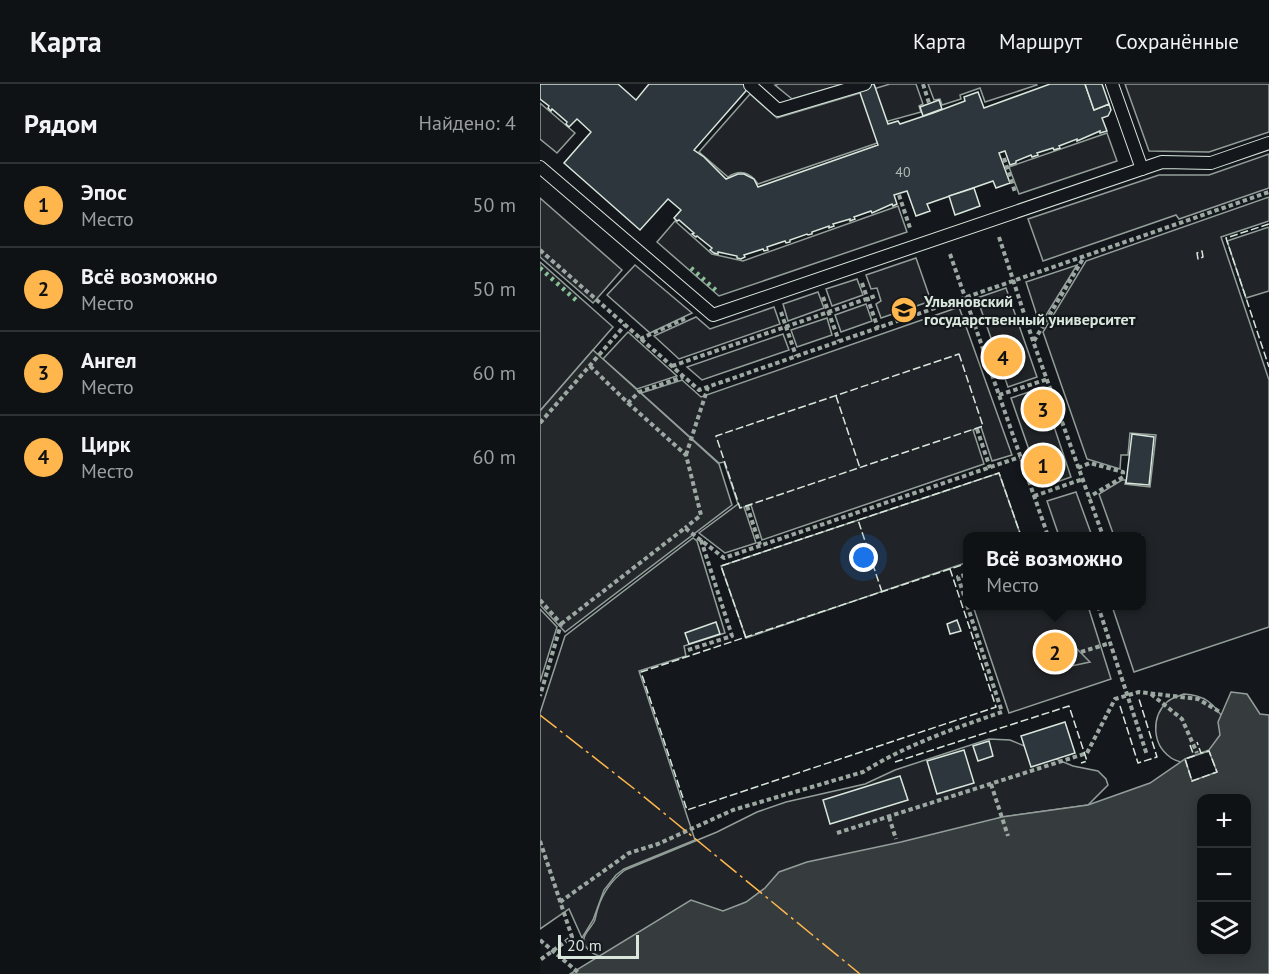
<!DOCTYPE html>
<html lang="ru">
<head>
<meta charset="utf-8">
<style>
	body { margin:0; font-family:"PT Sans",sans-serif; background:#181b1e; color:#f1f3f6 }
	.controls { position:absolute; right:18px; bottom:18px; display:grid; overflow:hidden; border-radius:12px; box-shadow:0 3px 15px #0003 }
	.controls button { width:54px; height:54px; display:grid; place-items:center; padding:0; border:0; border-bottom:2px solid #2f3234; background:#0f1215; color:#f1f3f6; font:30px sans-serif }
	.scale { position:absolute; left:18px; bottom:15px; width:81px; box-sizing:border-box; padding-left:6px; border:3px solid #d8e6dc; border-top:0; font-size:16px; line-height:21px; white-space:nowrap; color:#d8e6dc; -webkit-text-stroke:4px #14181c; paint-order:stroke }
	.you { position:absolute; left:324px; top:474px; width:21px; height:21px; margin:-15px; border:4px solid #fff; border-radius:50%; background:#1a73e8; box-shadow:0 0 0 9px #1a73e833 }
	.badge { display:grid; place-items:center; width:39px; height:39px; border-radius:50%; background:#ffb74d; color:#111; font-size:20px; font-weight:700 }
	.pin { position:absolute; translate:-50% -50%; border:3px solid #fff; box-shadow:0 2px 6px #0006 }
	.popup { position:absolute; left:423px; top:448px; width:183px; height:78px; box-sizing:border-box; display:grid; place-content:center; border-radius:12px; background:#0f1215; filter:drop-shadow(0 2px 4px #0005); font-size:20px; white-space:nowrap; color:#9b9ea0 }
	.popup b { font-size:22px; color:#f1f3f6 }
	.popup::after { content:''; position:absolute; left:50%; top:100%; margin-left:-12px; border:12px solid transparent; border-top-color:#0f1215 }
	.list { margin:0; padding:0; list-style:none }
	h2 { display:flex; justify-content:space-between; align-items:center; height:78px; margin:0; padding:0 24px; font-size:26px }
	h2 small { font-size:20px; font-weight:400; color:#9b9ea0 }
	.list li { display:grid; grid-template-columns:39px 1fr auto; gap:18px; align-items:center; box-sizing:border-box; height:84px; padding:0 24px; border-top:2px solid #2f3234 }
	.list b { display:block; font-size:22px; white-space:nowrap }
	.list p { margin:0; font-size:20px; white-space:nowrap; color:#9b9ea0 }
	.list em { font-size:20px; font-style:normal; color:#9b9ea0 }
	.icon { flex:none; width:33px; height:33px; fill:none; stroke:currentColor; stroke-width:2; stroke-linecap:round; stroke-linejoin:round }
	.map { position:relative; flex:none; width:729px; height:890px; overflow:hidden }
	header { display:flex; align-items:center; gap:36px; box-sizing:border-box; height:84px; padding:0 30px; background:#0f1215; border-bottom:2px solid #2f3234 }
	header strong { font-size:28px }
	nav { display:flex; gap:33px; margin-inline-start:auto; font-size:21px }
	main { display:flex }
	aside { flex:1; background:#0f1215 }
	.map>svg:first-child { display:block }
	.green { fill:#202428; stroke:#939e99; stroke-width:1.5 }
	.parking { fill:#24282b; stroke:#939e99; stroke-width:1.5 }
	.water { fill:#363b3e; stroke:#939e99; stroke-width:1.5; fill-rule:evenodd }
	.pier { fill:#14181c; stroke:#939e99; stroke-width:1.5 }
	.building { fill:#2c363c; stroke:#d8e6dc; stroke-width:1.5 }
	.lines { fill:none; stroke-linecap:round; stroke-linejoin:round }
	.lane-casing { stroke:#d8e6dc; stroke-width:14 }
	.path { stroke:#9da8a2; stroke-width:4; stroke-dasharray:4.5 3; stroke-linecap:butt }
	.lane { stroke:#14181c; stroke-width:12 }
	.path-bridge { stroke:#9da8a2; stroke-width:4; stroke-dasharray:4.5 3; stroke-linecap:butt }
	.hedge { stroke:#8ac095; stroke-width:4.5; stroke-dasharray:3 4.5; stroke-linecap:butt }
	.fence { stroke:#d8e6dc; stroke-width:1.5; stroke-dasharray:8 3; stroke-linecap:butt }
	.power { stroke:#ffb74d; stroke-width:1.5; stroke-dasharray:21 4.5 3 4.5; stroke-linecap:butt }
	.labels { text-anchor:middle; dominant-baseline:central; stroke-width:4.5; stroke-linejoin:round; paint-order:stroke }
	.number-label { font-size:14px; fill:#adbab4 }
	.poi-label { font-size:16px; font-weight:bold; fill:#d8e6dc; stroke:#14181c; text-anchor:start }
</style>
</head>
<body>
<header>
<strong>Карта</strong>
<nav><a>Карта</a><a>Маршрут</a><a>Сохранённые</a></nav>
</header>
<main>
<aside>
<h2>Рядом<small>Найдено: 4</small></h2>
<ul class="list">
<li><span class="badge">1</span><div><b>Эпос</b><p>Место</p></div><em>50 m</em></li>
<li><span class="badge">2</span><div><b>Всё возможно</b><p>Место</p></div><em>50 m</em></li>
<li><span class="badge">3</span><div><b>Ангел</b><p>Место</p></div><em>60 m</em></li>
<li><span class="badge">4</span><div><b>Цирк</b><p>Место</p></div><em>60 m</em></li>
</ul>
</aside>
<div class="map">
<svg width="729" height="890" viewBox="0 0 729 890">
	<rect width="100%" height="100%" fill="#14181c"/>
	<!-- green -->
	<g class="green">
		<path d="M239,0H303L252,15L235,1Z"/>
		<path d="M350,0H376L383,20L379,22L381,28L341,39L346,56L218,100C210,88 200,85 188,93L159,68L210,10L237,34Z"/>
		<path d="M388,0H496L497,1L445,18L440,4L420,11L421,15L402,21L400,15L394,16Z"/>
		<path d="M0,19L35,49L17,69L0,55Z"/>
		<path d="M567,49L577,77L479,110L469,83Z"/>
		<path d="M729,70V104L639,135L636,131L503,177L488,135L619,91H669Z"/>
		<path d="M729,113V137L681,153L729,296V543L594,588L572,522H602V452H574L559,410L582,396H586L585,400L610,403L616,351L590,349L588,371H581L580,385L547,375L503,248L546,177Z"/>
		<path d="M358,122L367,148L179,212L117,158L135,137L172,170L203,177Z"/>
		<path d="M729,143V207L706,214L687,157Z"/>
		<path d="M376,174L391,217L341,234L336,220L341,217L337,204L331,205L326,191Z"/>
		<path d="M0,178L73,243L0,327Z"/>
		<path d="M95,181L152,229L110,249L67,211Z"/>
		<path d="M537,181L500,241L486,198Z"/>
		<path d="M317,195L323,211L292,222L286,205Z"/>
		<path d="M466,204L497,293L468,303L437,214Z"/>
		<path d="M278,208L284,224L248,237L243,220Z"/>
		<path d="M326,220L332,237L301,248L295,231Z"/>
		<path d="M234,223L240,240L139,275L114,252L156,233L170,245Z"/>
		<path d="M419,223L472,371L452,377L441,343L433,346L444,380L222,456L211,421L204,423L216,459L185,469L159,449L198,420L184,378L179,379L101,309L142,296L161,313Z"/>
		<path d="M287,234L292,251L257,263L251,246Z"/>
		<path d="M88,248L137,292L97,305L63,275Z"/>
		<path d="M243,250L249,266L162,296L147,283Z"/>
		<path d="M501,304L531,393L502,403L471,314Z"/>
		<path d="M459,389L481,452H428V478L206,554L181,482Z"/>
		<path d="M536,408L552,452H519L507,417Z"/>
		<path d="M153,454L157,457L185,549L144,562L146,572L99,587L155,756L84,785L76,791L64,806L53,836L42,854L29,825L0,845V629L25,552Z"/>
		<path d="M433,522H548L571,595L469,629Z"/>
		<path d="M0,525L17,543L0,598Z"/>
		<path d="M644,610C664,611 674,619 684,636L677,666L643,679C639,677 633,676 630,673C612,660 611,633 627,618C631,614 639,612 644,610Z"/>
		<path d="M449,655L470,656L533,682L558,687L566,695L568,701L548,721L462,733L71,876C61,873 48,870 44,859C42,851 50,845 54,838C56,834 56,829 58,824C63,808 72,796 85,786L177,748L217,728L246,718L325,700L355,686Z"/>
	</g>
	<!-- parking -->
	<g class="parking">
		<path d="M585,0H729V48L669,68L609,67Z"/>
		<path d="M0,114L82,186L53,219L0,173Z"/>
		<path d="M53,266L179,380L192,421L25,548L0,521V327Z"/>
		<path d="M523,556H528L550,578L522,584L518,583L515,575L519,568L520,560Z"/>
	</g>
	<!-- water -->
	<path class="water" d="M691,608L707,610L720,630L729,631V890H30L151,816L183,827L206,818L225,804L239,788L267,778L361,758L462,733L548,721L610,699L645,675L669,666L680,651L678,638ZM662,714H706V868H662Z"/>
	<!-- pier -->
	<path class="pier" d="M669,667L677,688L652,697L645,675Z"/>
	<!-- building -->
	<g class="building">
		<path d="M0,0H78L96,16L109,0H212L154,66L164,73L186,95L198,90H204L214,95L218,103L338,61L317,0H334L348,40L358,37L360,40L393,29L425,17L424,13L438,8L444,24L510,0H545L554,26L569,20L571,26L568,32L562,34L567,47L560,49V47L537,57V55L519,62L520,64L514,66L513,64L497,69L498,71L492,73L491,71L476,77V79L470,81L465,67L459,69L470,99L456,104L453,97L387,120L390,127L376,132L367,107L354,111L357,120L353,122L352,120L332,129L331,127L314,133L315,135L310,137V135L293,140L294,142L289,144V142L272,148V150L268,151L267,150L250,156V158L246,159L245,157L227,163L228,166L224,167L223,165L204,171L205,173L201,175L197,174V172L178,168V170L174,169L170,166L172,164L157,152L156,153L152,150L154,149L139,136L137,137L134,134L141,126L128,115L100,146L24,79L51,48L37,35L29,43L26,40L27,38L12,25L11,27L8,24L9,22L0,15Z"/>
		<path d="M545,0H562L569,20L554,26Z"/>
		<path d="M399,16L402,25L383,32L380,23Z"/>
		<path d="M434,104L440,122L415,131L409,112Z"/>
		<path d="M592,350L614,353L609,401L586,399Z"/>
		<path d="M417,536L421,547L410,550L407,540Z"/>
		<path d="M176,538L180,550L149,560L145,549Z"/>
		<path d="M525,638L535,669L491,683L481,652Z"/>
		<path d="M449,657L453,672L438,677L433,662Z"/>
		<path d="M424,666L434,699L397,710L387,677Z"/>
		<path d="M360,692L368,716L290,740L283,716Z"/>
	</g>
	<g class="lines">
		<defs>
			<g id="lane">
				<path d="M572,0L602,85"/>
				<path d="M210,1L238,26L325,0"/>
				<path d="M0,83L173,231L622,78L671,79L729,59"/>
			</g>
		</defs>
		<!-- lane casing -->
		<use href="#lane" class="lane-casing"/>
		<!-- path -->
		<g class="path">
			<path d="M383,0L389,19"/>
			<path d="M464,74L475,108"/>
			<path d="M359,111L370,144"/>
			<path d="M459,153L493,257L563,452"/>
			<path d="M0,166L159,306L729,108"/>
			<path d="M410,170L508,452"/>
			<path d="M322,199L338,244"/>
			<path d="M283,213L299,257"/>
			<path d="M241,228L256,272"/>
			<path d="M100,255L146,234"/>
			<path d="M494,257L544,173"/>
			<path d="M50,282L88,319L99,308L143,293"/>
			<path d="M132,282L335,212"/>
			<path d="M459,311L508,295"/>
			<path d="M88,319L146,371L161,431L145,444"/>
			<path d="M0,339L85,241"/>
			<path d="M437,345L450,384"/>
			<path d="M146,371L168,303"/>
			<path d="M538,384L550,379L583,388V393L549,413"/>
			<path d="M494,412L543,395"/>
			<path d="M207,422L220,461"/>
			<path d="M0,516L21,540L0,612"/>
			<path d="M558,522L607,671"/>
			<path d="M21,540L145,444L184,474L480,373"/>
			<path d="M148,566L192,552L161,456"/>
			<path d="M541,568L570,559"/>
			<path d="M611,610L642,635L657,669"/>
			<path d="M451,700L468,752"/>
			<path d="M349,733L356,755"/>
			<path d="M297,749L547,669L575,615L599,608L658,615L680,628"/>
			<path d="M0,757L32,853L0,876"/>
			<path d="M20,818L89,769L118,760L193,726L323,688C366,661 415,644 462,628L418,493L428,490"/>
		</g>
		<!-- lane -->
		<use href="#lane" class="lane"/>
		<!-- path-bridge -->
		<path class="path-bridge" d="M0,856L40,890"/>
		<!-- hedge -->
		<g class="hedge">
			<path d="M0,184L37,217"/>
			<path d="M151,184L179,209"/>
		</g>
		<!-- fence -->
		<g class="fence">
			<path d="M729,140L686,154L729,283"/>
			<path d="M662,167L663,173L658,175L657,169Z"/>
			<path d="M419,270L443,342L200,424L176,352Z"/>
			<path d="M296,312L320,384"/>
			<path d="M410,485L456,623L147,726L101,588L428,479"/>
			<path d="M342,508L318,436L459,389L481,452"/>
			<path d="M206,554L181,482L318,436"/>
			<path d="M580,622L598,679L617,673L599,615"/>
			<path d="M650,661L654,672L645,675L652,697L677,688L669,667L661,669L657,658"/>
			<path d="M355,678L529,622L547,677L541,679"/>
		</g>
		<!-- power -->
		<path class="power" d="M0,631L97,707L320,890"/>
	</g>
	<!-- icons -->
	<defs>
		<symbol id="university-disc" viewBox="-11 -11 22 22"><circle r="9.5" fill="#ffb74d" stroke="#14181c"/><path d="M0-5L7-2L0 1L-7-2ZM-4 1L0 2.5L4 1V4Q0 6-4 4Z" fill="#111"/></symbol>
	</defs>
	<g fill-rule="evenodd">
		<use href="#university-disc" x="349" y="211" width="30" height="30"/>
	</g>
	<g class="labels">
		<!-- number labels -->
		<g class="number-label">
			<text x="363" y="88">40</text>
		</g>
		<!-- poi labels -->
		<g class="poi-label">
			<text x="384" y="217">Ульяновский<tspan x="384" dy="18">государственный университет</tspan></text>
		</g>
	</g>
</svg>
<div class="controls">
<button>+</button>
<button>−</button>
<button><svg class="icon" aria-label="layers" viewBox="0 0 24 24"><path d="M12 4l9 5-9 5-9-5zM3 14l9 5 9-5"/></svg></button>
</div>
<div class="scale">20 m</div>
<div class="you"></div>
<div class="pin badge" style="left:503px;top:381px">1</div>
<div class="pin badge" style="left:515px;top:568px">2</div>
<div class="popup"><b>Всё возможно</b>Место</div>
<div class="pin badge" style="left:503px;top:325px">3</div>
<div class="pin badge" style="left:463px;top:273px">4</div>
</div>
</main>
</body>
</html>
